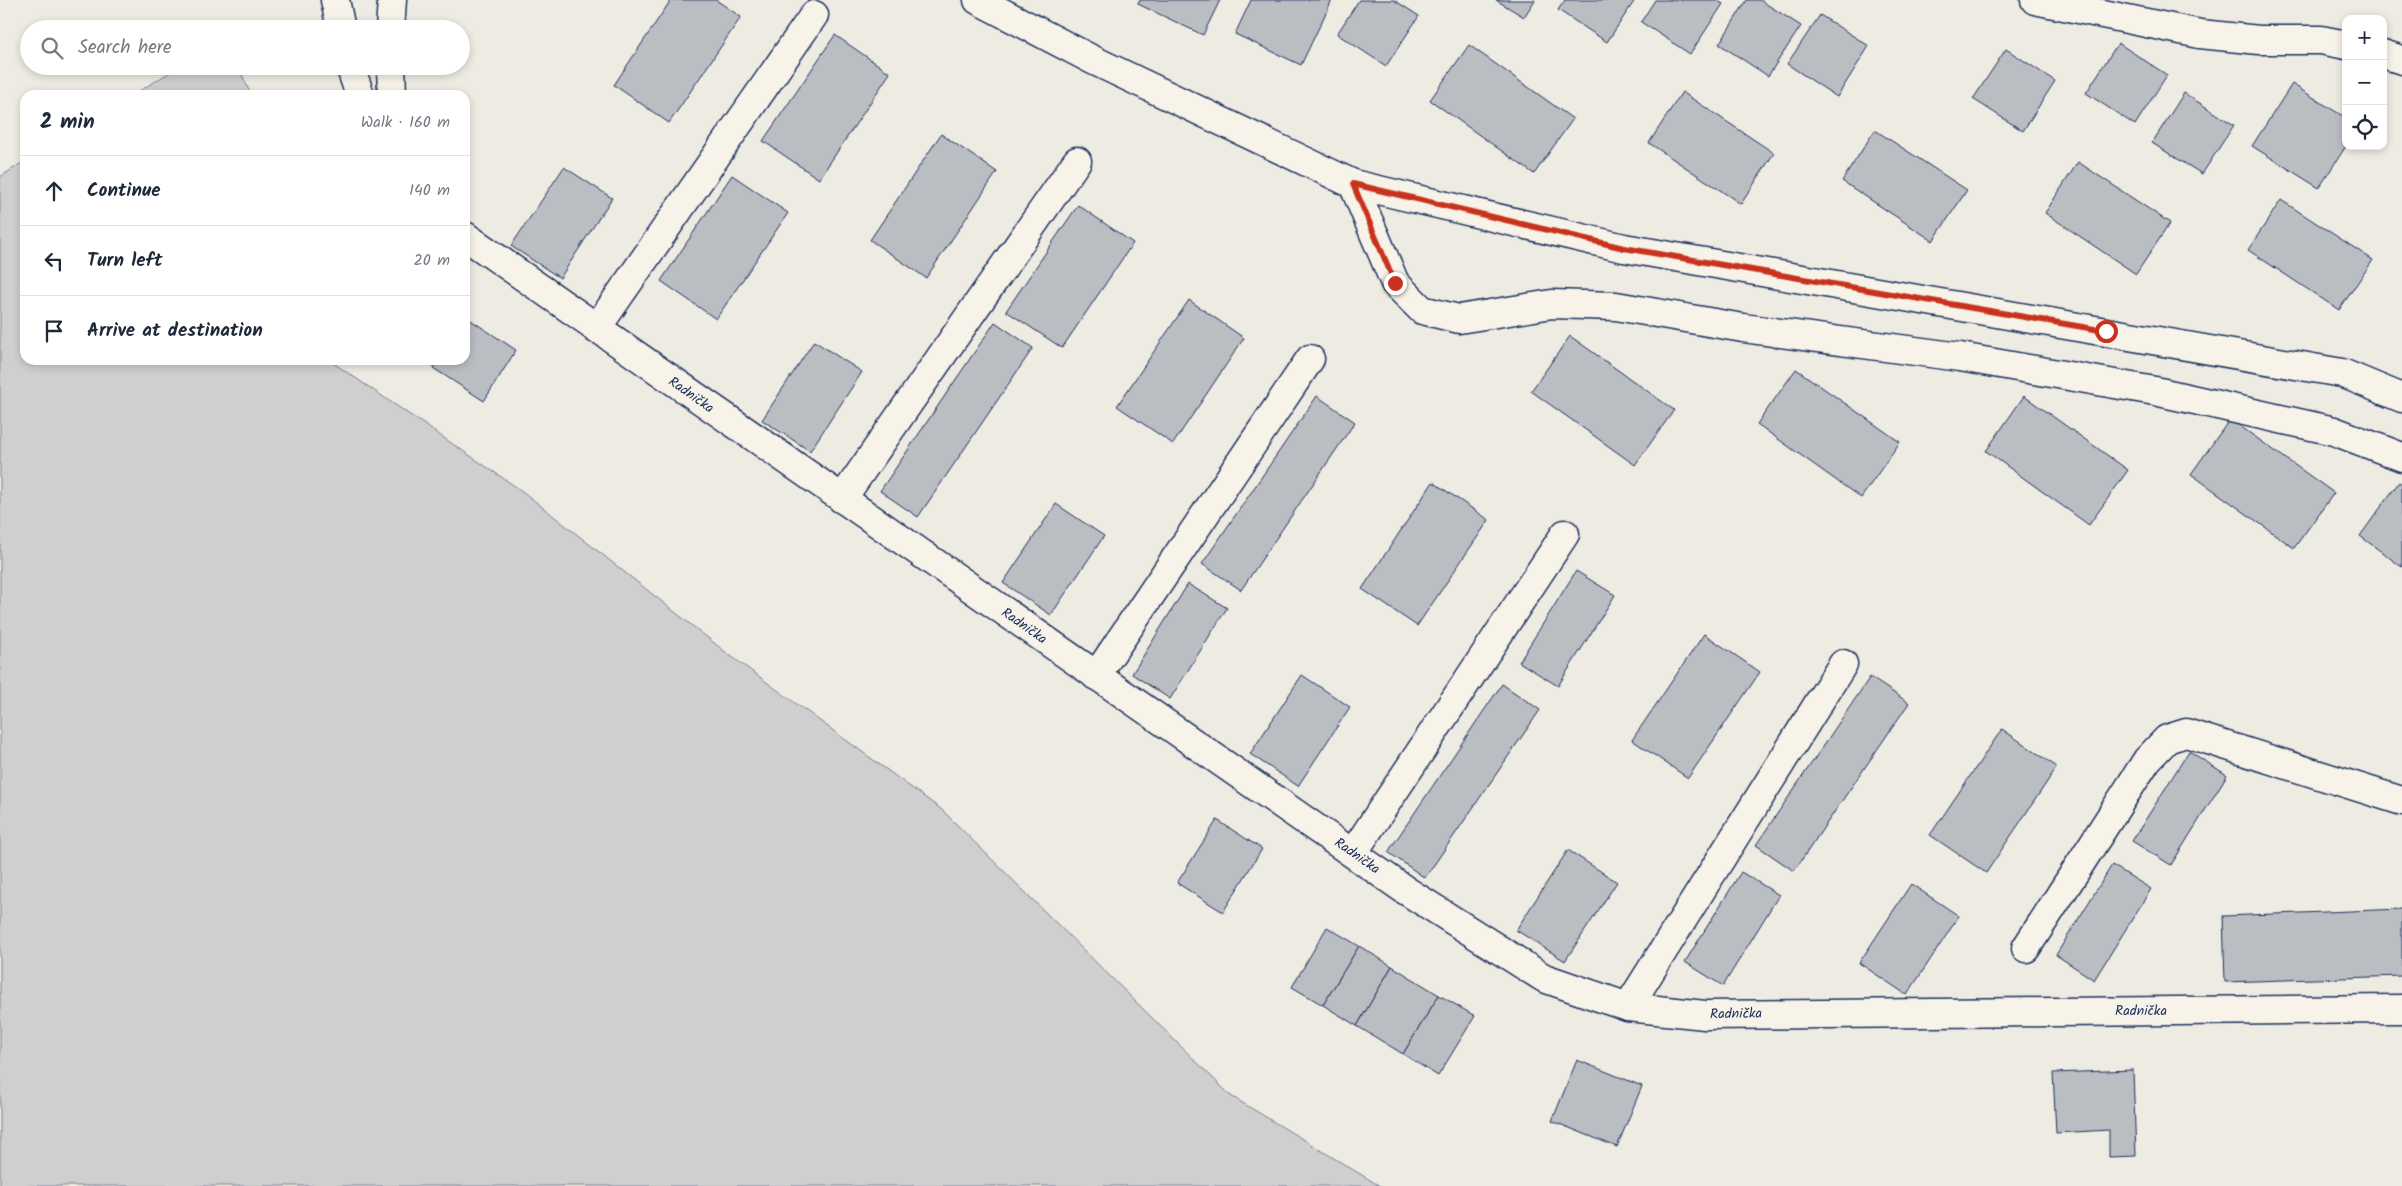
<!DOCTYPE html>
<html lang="en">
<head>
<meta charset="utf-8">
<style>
	body { margin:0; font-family:Kalam,sans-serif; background:#f6f6f7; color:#1f2937 }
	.controls { position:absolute; right:15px; top:15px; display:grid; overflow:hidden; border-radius:10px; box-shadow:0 2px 8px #0003 }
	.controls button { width:45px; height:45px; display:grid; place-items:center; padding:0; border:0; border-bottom:1px solid #e0e1e3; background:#fff; color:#1f2937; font:25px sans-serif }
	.stop { position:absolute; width:15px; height:15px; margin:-11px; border:4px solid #c8321e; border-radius:50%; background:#fff }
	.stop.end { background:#c8321e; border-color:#fff; box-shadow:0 1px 5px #0008 }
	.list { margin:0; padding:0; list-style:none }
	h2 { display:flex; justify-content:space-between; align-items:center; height:65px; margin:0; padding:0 20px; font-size:21px }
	h2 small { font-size:16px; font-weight:400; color:#747a83 }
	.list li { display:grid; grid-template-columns:32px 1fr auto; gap:15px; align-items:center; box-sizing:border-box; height:70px; padding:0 20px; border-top:1px solid #e0e1e3 }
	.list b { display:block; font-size:19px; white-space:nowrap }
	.list em { font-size:16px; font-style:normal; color:#747a83 }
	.icon { flex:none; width:28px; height:28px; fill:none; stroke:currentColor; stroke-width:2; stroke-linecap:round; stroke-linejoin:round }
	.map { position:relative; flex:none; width:2402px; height:1186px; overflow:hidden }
	.search { position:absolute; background:#fff; box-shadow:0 2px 8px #0003; left:20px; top:20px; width:450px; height:55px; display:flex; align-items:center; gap:12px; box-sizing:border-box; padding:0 18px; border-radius:28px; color:#747a83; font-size:19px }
	.panel { position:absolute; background:#fff; box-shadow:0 2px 8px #0003; left:20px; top:90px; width:450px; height:275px; border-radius:15px }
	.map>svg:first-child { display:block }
	.green { fill:#cfcfcf; stroke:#757f96 }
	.building { fill:#babdc2; stroke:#1b2f5e }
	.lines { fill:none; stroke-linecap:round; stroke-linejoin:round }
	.minor-casing { stroke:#1b2f5e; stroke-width:31 }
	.major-casing { stroke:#1b2f5e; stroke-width:31 }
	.minor { stroke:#f7f3e8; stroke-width:28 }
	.major { stroke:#f7f3e8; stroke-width:28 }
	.route { stroke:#c8321e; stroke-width:6 }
	.labels { text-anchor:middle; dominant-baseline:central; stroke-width:4.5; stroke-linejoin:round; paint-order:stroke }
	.street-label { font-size:14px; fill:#1b2f5e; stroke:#f7f3e8 }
</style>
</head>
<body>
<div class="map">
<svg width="2402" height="1186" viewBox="0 0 2402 1186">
	<rect width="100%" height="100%" fill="#eeebe2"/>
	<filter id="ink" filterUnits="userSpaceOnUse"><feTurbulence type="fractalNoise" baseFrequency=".02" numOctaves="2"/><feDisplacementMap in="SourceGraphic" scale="10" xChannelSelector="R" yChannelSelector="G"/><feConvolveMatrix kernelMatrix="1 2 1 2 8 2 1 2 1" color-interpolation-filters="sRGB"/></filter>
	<g filter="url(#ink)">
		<!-- green -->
		<g class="green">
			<path d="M180,66H238L251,95H133Z"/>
			<path d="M25,161V360H329L522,491L728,654L942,810L1231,1096L1380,1186H0V177Z"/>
		</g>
		<!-- building -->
		<g class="building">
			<path d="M671,0H716L741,17L669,123L614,85Z"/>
			<path d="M1140,0H1220L1203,35L1138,4Z"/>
			<path d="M1251,0H1332L1301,65L1235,34Z"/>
			<path d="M1359,0H1394L1419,16L1386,66L1337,34Z"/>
			<path d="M1496,0H1535L1524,17Z"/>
			<path d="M1565,0H1635L1607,42L1558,10Z"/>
			<path d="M1655,0H1716L1723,4L1690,54L1641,22Z"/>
			<path d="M1747,0H1760L1801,26L1768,76L1719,44Z"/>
			<path d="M1820,15L1869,46L1837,97L1787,64Z"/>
			<path d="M835,35L890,73L819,179L763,141Z"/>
			<path d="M2118,43L2167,75L2135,125L2086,93Z"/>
			<path d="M1469,45L1573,119L1534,174L1430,100Z"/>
			<path d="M2006,49L2055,81L2023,131L1973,99Z"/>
			<path d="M2292,84L2346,118V146L2319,188L2252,146Z"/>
			<path d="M1682,92L1774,153L1741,204L1649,143Z"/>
			<path d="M2184,93L2234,125L2202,174L2152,143Z"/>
			<path d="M1875,130L1967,190L1933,241L1842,181Z"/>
			<path d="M941,134L997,172L926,278L870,240Z"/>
			<path d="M2078,162L2170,223L2136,274L2045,213Z"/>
			<path d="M564,167L612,198L560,278L511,246Z"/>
			<path d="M732,175L788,213L716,319L661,281Z"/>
			<path d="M2281,200L2373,260L2339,310L2248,250Z"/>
			<path d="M1078,205L1133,243L1062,348L1006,311Z"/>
			<path d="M1189,300L1244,338L1173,444L1117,406Z"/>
			<path d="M466,317L516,350L484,401L433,368L438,360H465Z"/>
			<path d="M995,322L1033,348L918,517L880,491Z"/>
			<path d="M1570,336L1674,410L1635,465L1531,391Z"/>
			<path d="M814,341L862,372L810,451L762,420Z"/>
			<path d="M1796,369L1900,442L1861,498L1757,424Z"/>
			<path d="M1317,396L1355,422L1241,590L1202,564Z"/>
			<path d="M2024,396L2128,470L2089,525L1986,451Z"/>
			<path d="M2230,419L2334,493L2294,548L2191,474Z"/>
			<path d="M1433,482L1489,520L1417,626L1362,589Z"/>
			<path d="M2399,482L2402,484V567L2360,536Z"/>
			<path d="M1056,504L1104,536L1051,615L1003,583Z"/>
			<path d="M1576,571L1615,595L1558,686L1519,662Z"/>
			<path d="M1188,584L1227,608L1170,699L1132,674Z"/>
			<path d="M1704,634L1760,672L1688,778L1632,740Z"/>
			<path d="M1302,675L1350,707L1298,786L1250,754Z"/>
			<path d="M1870,677L1909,703L1794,871L1756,845Z"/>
			<path d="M1502,684L1540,710L1425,878L1388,852Z"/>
			<path d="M2002,729L2057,767L1986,873L1930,835Z"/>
			<path d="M2189,751L2227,775L2171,865L2132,841Z"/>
			<path d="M1217,820L1262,849L1223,912L1177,883Z"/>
			<path d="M1568,850L1617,882L1565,961L1516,930Z"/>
			<path d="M2112,865L2151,889L2094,980L2056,955Z"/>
			<path d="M1741,872L1779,895L1723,986L1685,962Z"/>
			<path d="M1911,884L1959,916L1907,995L1859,963Z"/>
			<path d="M2402,909V976L2225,982L2223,916Z"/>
			<path d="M1327,927L1359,946L1323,1005L1292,987Z"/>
			<path d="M1359,946L1392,966L1357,1026L1323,1005Z"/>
			<path d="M1392,966L1439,995L1403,1054L1357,1026Z"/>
			<path d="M1439,995L1475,1016L1438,1076L1403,1054Z"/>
			<path d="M1577,1060L1642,1086L1617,1147L1552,1121Z"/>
			<path d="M2133,1070L2136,1156L2109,1157V1130L2056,1133L2053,1073Z"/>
		</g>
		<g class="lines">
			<defs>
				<g id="minor">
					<path d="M335,0L341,29"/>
					<path d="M2035,0L2200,34L2259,40H2321L2346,45"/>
					<path d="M390,29L392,0"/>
					<path d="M2383,54L2402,60"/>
					<path d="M350,66L360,95"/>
					<path d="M391,66L392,95"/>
					<path d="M1353,184L1395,283L1422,310L1459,319L1552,304L1616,306L1743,328L1960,357L2155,391L2334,431L2402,457"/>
					<path d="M465,236L1405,890L1544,978L1628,1007L1705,1015L2402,1009"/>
					<path d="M596,329L814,15"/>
					<path d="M842,499L1077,161"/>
					<path d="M1096,676L1310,359"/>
					<path d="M1353,853L1565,534"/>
					<path d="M2026,948L2147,760L2167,739L2186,733L2402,801"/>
					<path d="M1628,1007L1843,664"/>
				</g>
				<path id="major" d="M978,0L1093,60L1353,184L1624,248L2342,373L2402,398"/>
			</defs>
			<!-- minor casing -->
			<use href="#minor" class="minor-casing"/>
			<!-- major casing -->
			<use href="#major" class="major-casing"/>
			<!-- minor -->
			<use href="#minor" class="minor"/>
			<!-- major -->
			<use href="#major" class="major"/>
		</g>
	</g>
	<g class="lines" filter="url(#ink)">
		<!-- route -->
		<path class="route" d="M1395,283L1353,184L1624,248L2106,331"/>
	</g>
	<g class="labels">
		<!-- street labels -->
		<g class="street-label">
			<text transform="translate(691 395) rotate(35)">Radnička</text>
			<text transform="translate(1024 626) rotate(35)">Radnička</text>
			<text transform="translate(1357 856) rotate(35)">Radnička</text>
			<text x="2141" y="1011">Radnička</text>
			<text transform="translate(1736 1014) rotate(-1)">Radnička</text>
		</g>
	</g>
</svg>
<div class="controls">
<button>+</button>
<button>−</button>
<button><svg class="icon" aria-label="locate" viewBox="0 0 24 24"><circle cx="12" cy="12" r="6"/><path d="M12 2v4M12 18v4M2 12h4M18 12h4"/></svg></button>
</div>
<div class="stop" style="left:2106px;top:331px"></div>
<div class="stop end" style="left:1395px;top:283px"></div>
<div class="search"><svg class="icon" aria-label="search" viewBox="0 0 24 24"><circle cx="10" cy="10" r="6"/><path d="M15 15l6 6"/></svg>Search here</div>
<section class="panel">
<h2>2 min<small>Walk · 160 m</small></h2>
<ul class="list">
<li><svg class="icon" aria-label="ahead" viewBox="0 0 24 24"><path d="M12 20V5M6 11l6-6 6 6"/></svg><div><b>Continue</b></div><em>140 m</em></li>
<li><svg class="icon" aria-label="left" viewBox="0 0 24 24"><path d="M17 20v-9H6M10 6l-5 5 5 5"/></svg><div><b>Turn left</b></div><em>20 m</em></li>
<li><svg class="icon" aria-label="arrive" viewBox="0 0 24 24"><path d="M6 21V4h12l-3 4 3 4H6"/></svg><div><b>Arrive at destination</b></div></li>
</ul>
</section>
</div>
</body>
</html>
